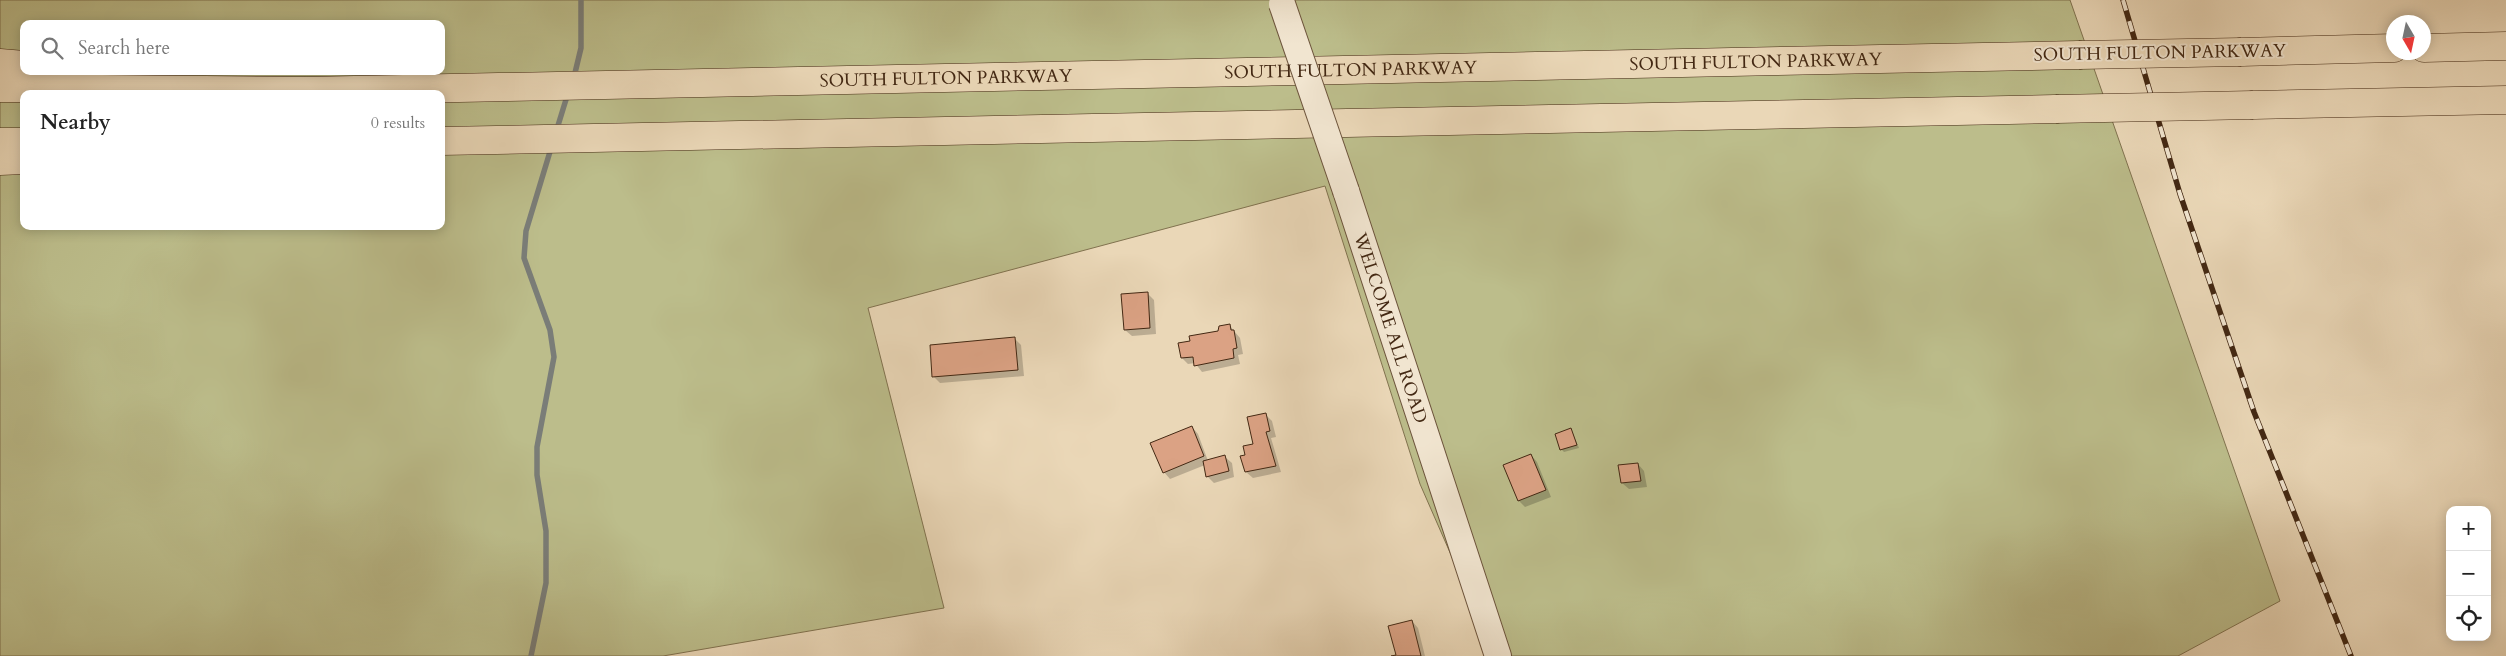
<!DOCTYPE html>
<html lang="en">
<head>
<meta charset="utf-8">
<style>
	body { margin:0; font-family:Cardo,serif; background:#f2f2f2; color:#222 }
	.controls { position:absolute; right:15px; bottom:15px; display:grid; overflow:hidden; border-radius:10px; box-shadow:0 2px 12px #0003 }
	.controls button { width:45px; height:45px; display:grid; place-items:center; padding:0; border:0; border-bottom:1px solid #e0e0e0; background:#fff; color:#222; font:25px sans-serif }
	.compass { position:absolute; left:2386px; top:15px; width:45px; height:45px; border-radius:50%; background:#fff; box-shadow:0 2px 12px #0003; rotate:171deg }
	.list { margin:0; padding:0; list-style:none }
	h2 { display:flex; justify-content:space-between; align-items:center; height:65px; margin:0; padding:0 20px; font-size:21px }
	h2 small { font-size:16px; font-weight:400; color:#767676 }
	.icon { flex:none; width:28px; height:28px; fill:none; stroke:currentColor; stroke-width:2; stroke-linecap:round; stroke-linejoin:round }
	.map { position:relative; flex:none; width:2506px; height:656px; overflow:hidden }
	.search { position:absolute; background:#fff; box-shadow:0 2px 12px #0003; left:20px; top:20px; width:425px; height:55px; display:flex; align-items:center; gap:12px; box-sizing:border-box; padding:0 18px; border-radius:10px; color:#767676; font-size:19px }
	.panel { position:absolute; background:#fff; box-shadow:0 2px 12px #0003; left:20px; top:90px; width:425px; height:140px; border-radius:10px }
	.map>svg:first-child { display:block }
	.green { fill:#bcbd8b; stroke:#80724f; fill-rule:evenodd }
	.shadow { fill:#0003 }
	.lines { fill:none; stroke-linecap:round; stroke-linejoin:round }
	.stream { stroke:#7a7d78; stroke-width:5.5 }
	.building { fill:#dba284; stroke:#432813 }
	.tertiary-casing { stroke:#6d543c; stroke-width:28 }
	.motorway-casing { stroke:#432813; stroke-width:29 }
	.tertiary { stroke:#f1e5d0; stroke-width:26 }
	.motorway { stroke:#ead7b7; stroke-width:28 }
	.rail-casing { stroke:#432813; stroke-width:5.5 }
	.rail { stroke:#f1e5d0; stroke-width:4; stroke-dasharray:11; stroke-linecap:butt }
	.tertiary-bridge-casing { stroke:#6d543c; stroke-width:28; stroke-linecap:butt }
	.motorway-bridge-casing { stroke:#432813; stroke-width:29; stroke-linecap:butt }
	.tertiary-bridge { stroke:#f1e5d0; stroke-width:26 }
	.motorway-bridge { stroke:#ead7b7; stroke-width:28 }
	.labels { text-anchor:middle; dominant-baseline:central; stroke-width:4; stroke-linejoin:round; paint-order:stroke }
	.street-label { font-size:18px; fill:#432813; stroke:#f1e5d0 }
</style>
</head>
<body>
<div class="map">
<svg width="2506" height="656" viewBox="0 0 2506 656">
	<rect width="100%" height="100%" fill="#ead7b7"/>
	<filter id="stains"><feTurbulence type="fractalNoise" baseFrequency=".004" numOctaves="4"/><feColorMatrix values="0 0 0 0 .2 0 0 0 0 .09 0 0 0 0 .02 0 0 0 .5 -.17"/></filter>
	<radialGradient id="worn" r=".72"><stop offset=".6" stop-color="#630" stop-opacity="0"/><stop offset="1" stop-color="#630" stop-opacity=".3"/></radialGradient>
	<!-- green -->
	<path class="green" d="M0,0H2070L2280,601L2178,656H1491L1473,605L1420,484L1325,186L868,308L944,608L663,656H0ZM24,24H441V71H24ZM24,94H441V226H24Z"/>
	<!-- shadow -->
	<g class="shadow">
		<path d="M1147,293L1154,300L1156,334L1132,336L1125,330Z"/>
		<path d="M1229,325L1240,338L1243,354L1238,355L1240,364L1202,372L1195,363L1188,364L1182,358L1191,342L1219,332Z"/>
		<path d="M1015,339L1021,345L1024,376L940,383L933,376Z"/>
		<path d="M1265,414L1272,421L1276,437L1271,438L1281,472L1253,478L1246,472L1242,457L1247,456L1255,445Z"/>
		<path d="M1192,427L1198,434L1208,461L1225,457L1232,463L1234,477L1214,483L1207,476L1205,465L1170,479L1164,472Z"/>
		<path d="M1571,429L1579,448L1564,452L1561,449Z"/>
		<path d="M1531,455L1537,462L1551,497L1525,507L1519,501L1505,465Z"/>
		<path d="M1638,464L1644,471L1647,487L1629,489L1622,483Z"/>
		<path d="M1412,621L1418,628L1425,656H1396Z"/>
	</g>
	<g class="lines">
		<!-- stream -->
		<g class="stream">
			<path d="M574,77L581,48V0"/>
			<path d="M556,132L568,93"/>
			<path d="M531,656L546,583V531L537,475V447L554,357L550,330L524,258L526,231L552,145"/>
		</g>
	</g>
	<!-- building -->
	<g class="building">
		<path d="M1148,292L1150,328L1124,330L1121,294Z"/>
		<path d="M1230,324L1231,330H1234L1237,348L1233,349L1234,358L1194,366L1193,357L1181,358L1178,343L1190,341L1189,336L1218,331L1219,326Z"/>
		<path d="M1015,337L1018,370L932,377L930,345Z"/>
		<path d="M1266,413L1270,431L1266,432L1276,466L1245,472L1240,456L1245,455L1243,446L1253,444L1247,417Z"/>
		<path d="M1192,426L1204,456L1163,473L1150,443Z"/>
		<path d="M1571,428L1577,445L1560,450L1555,434Z"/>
		<path d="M1531,454L1546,490L1518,501L1503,465Z"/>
		<path d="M1225,455L1229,471L1206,477L1203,461Z"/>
		<path d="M1638,463L1641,481L1621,483L1618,465Z"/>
		<path d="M1412,620L1421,656H1391L1396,655L1388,626Z"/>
	</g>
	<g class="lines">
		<defs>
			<g id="tertiary">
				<path id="s1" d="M1346,191L1498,656"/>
			</g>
			<g id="motorway">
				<path d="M2424,48L2506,46"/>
				<path d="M2241,52L2394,48"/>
				<path d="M0,63L24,65"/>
				<path id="s2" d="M0,88L307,91L2079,55"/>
				<path d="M2253,105L2506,100"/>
				<path d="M441,141L2056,109"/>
				<path d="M0,142H24"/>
				<path d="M0,161L24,160"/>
			</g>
		</defs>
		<!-- tertiary casing -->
		<use href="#tertiary" class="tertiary-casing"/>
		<!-- motorway casing -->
		<use href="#motorway" class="motorway-casing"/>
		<!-- tertiary -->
		<use href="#tertiary" class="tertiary"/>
		<!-- motorway -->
		<use href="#motorway" class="motorway"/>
		<defs>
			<path id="rail" d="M2123,0L2180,194L2254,412L2351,656"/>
		</defs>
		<!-- rail casing -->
		<use href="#rail" class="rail-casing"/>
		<!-- rail -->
		<use href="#rail" class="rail"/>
		<defs>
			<path id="tertiary-bridge" d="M1282,4L1346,191"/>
			<g id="motorway-bridge">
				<path d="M2079,55L2241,52"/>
				<path d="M2056,109L2253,105"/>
			</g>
		</defs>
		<!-- tertiary-bridge casing -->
		<use href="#tertiary-bridge" class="tertiary-bridge-casing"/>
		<!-- motorway-bridge casing -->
		<use href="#motorway-bridge" class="motorway-bridge-casing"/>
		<!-- tertiary-bridge -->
		<use href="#tertiary-bridge" class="tertiary-bridge"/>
		<!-- motorway-bridge -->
		<use href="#motorway-bridge" class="motorway-bridge"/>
	</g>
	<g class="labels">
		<!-- street labels -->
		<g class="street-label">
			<text transform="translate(2160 53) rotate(-1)">SOUTH FULTON PARKWAY</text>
			<text stroke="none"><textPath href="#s2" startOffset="1756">SOUTH FULTON PARKWAY</textPath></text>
			<text stroke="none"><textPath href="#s2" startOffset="1351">SOUTH FULTON PARKWAY</textPath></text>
			<text stroke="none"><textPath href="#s2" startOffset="946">SOUTH FULTON PARKWAY</textPath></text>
			<text stroke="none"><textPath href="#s1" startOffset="144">WELCOME ALL ROAD</textPath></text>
		</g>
	</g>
	<rect width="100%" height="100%" filter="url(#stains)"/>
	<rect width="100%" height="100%" fill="url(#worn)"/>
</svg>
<div class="controls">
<button>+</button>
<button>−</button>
<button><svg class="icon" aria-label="locate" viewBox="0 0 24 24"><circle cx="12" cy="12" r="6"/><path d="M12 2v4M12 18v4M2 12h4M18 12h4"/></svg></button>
</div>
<svg class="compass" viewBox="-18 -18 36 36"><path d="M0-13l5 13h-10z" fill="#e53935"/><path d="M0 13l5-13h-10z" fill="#767676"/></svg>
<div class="search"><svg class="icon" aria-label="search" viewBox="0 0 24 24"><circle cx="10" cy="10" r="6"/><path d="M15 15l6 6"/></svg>Search here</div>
<section class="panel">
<h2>Nearby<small>0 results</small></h2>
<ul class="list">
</ul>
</section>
</div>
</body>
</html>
